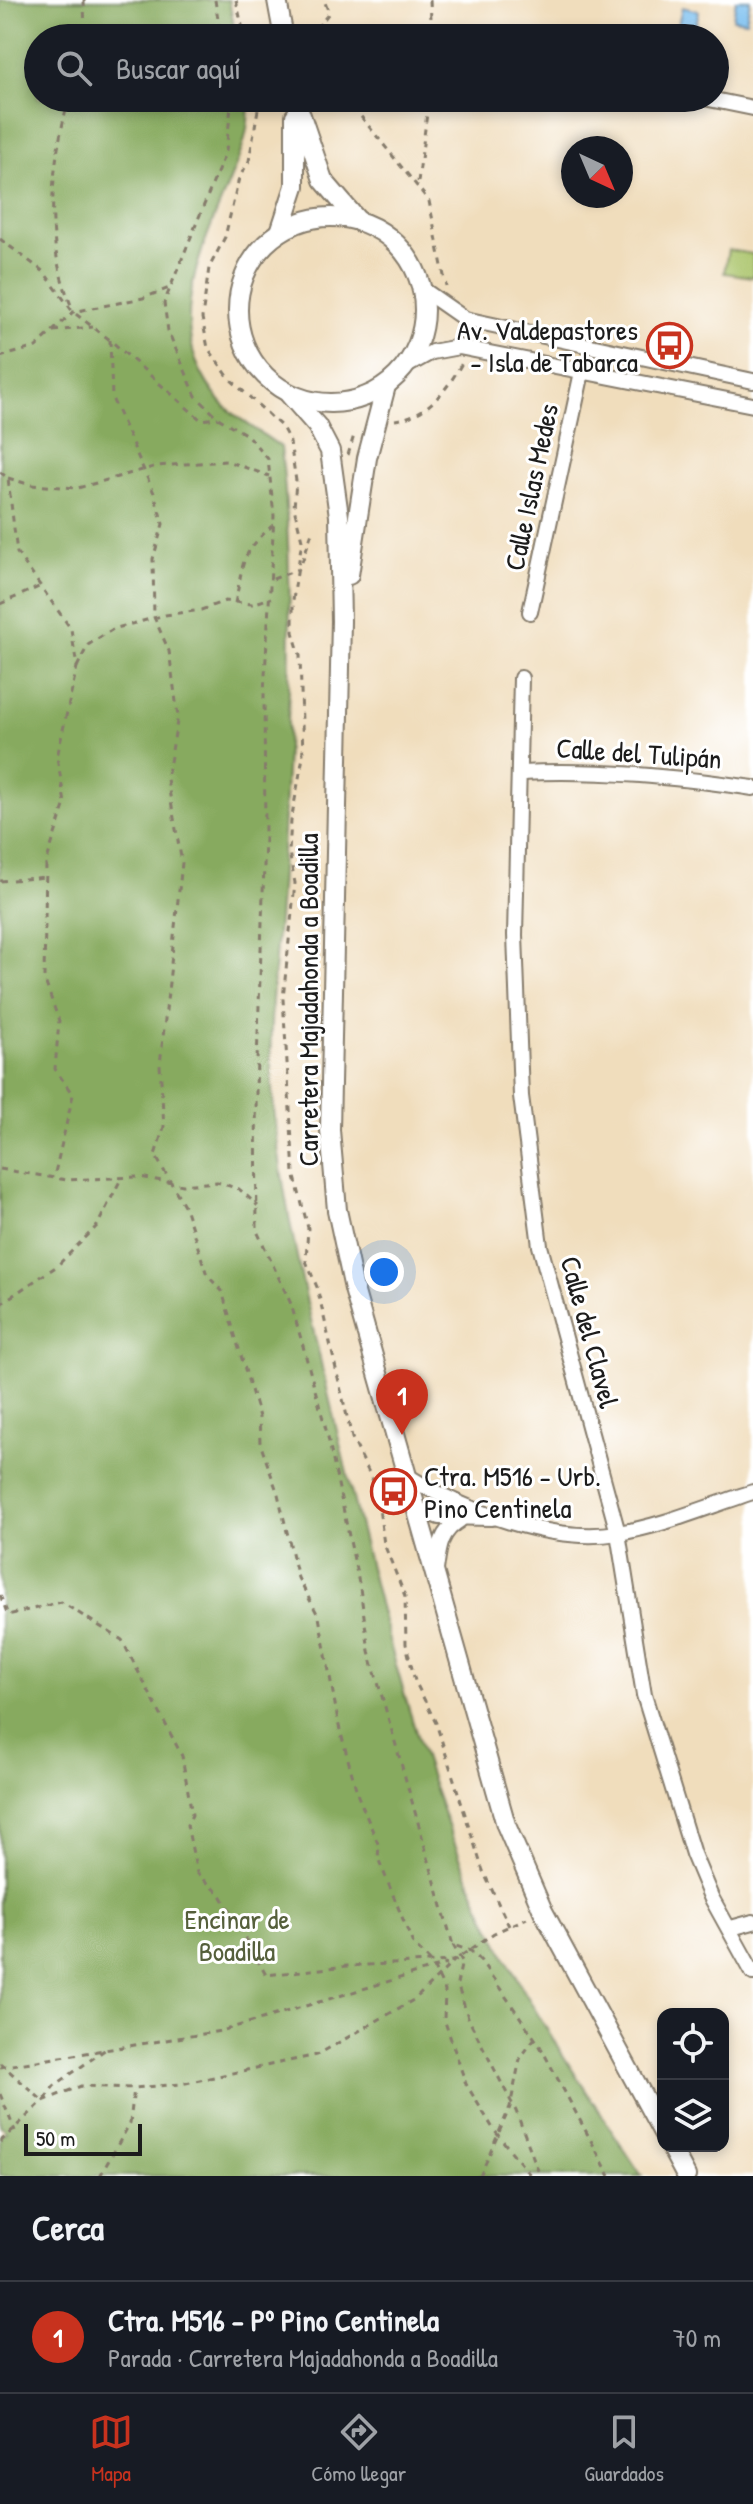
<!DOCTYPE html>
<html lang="es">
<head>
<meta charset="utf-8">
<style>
	body { margin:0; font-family:"Patrick Hand",sans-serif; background:#242831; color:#f1f3f6 }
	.controls { position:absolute; right:24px; bottom:24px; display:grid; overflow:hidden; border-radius:16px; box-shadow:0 4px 12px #0003 }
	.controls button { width:72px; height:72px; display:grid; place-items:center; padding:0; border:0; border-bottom:2px solid #363941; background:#171b24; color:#f1f3f6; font:40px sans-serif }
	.compass { position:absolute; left:561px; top:136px; width:72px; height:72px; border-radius:50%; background:#171b24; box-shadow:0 4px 12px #0003; rotate:136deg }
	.scale { position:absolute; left:24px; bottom:20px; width:118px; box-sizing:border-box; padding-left:8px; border:4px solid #1c1c1c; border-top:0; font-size:22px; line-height:28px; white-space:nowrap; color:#1c1c1c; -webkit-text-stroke:6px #fff; paint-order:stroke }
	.you { position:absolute; left:384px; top:1272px; width:28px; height:28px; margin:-20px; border:6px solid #fff; border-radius:50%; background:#1a73e8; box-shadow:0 0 0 12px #1a73e833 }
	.badge { display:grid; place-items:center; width:52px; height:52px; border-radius:50%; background:#c8321e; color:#fff; font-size:26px; font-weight:700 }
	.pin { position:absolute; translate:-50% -66px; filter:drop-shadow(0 2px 4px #0008) }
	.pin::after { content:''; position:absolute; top:42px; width:28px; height:24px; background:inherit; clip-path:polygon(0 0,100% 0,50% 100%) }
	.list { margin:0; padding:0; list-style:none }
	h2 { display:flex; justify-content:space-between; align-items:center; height:104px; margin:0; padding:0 32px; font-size:34px }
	h2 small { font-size:26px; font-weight:400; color:#9ea1a6 }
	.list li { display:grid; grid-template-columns:52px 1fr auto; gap:24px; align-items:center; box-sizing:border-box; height:112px; padding:0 32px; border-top:2px solid #363941 }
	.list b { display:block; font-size:30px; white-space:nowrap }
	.list p { margin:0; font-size:26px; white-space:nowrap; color:#9ea1a6 }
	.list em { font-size:26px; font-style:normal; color:#9ea1a6 }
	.icon { flex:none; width:44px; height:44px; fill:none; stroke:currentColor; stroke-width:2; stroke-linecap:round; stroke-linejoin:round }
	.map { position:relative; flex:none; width:753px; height:2176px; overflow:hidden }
	.search { position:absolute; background:#171b24; box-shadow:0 4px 12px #0003; left:24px; right:24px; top:24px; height:88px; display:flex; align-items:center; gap:20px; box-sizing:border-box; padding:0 28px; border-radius:44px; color:#9ea1a6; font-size:30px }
	.sheet { height:216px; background:#171b24 }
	nav { display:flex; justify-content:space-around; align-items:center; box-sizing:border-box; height:112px; border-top:2px solid #363941; background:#171b24; font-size:22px; color:#9ea1a6 }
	nav a { display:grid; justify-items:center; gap:4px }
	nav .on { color:#c8321e }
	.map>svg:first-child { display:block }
	.green { fill:#aac46a; stroke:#637043; stroke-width:2 }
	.forest { fill:#87aa5e; stroke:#52633d; stroke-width:2 }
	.water { fill:#78beef; stroke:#4a6d86; stroke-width:2 }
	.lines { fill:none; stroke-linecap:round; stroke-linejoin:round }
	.minor-casing { stroke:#867c6c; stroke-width:18 }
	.tertiary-casing { stroke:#867c6c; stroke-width:22 }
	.path { stroke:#867c6c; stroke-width:3; stroke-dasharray:6 6; stroke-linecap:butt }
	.minor { stroke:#fff; stroke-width:14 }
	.tertiary { stroke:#fff; stroke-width:18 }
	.labels { text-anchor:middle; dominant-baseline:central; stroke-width:6; stroke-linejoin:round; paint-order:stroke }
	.poi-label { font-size:28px; fill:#1c1c1c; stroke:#fff; text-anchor:end }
	.street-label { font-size:28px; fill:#1c1c1c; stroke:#fff }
	.park-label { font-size:28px; fill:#555f3b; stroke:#fff }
</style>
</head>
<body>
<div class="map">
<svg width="753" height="2176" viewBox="0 0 753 2176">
	<rect width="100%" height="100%" fill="#fff"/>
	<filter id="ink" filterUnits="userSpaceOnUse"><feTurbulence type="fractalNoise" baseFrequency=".0125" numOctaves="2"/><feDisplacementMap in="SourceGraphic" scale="16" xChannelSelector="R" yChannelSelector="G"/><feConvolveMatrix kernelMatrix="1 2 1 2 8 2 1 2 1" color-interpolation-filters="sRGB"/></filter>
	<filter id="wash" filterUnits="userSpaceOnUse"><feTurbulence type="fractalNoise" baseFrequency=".006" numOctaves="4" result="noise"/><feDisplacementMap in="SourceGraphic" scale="32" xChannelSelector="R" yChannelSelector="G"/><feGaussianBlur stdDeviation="1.8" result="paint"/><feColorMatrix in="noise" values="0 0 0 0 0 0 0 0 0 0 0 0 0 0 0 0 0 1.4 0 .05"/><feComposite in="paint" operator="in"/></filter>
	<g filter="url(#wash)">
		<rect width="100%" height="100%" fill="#f0ddbc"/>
		<!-- green -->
		<path class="green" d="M728,250L753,254V277L724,273Z"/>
		<!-- forest -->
		<path class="forest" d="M0,0H229L236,38H38V98H247C253,125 240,156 230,180C200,254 159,333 222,403C238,420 262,433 281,447C297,595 288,742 280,891C277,947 269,1006 271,1062C275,1178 304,1290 330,1401C369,1568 408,1737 476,1896C519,1995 583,2086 642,2176H0V2134L6,2131L0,2125Z"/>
		<!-- water -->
		<g class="water">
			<path d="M736,0H750L746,21L733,19Z"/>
			<path d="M682,7L699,11L693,38H675Z"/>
		</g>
	</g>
	<g filter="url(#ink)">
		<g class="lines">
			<defs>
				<g id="minor">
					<path d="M704,98L753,108"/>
					<path d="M422,289L465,319L753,381"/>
					<path d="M405,367L432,352L459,347L753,405"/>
					<path d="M530,612L582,372"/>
					<path d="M521,678L515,935L521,1096L540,1246L618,1533L644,1695L693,1854L711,1897L753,1973"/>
					<path d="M520,773C599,769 675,777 753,788"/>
					<path d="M409,1477C464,1511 553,1544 618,1533C663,1526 709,1506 753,1492"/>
					<path d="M415,1508L439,1517L492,1518"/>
					<path d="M436,1570C439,1548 440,1532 460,1520"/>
					<path d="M731,1928L753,1922"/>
				</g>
				<g id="tertiary">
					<path d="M277,0L284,38"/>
					<path d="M295,98L323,180L359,222"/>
					<circle cx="331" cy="310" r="93"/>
					<path d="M280,232L295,186V116"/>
					<path d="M289,394L317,426L330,451L339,516L341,621L330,1130L337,1210L354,1289L506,1825L543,1911L663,2133"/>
					<path d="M349,575L367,458L386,386"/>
					<path d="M670,2146L686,2176"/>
				</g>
			</defs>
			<!-- minor casing -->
			<use href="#minor" class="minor-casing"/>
			<!-- tertiary casing -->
			<use href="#tertiary" class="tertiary-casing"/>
			<!-- path -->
			<g class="path">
				<path d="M84,0L85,38"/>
				<path d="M215,0L221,38"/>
				<path d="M236,0L245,38"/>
				<path d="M430,0L432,38"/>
				<path d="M314,38L312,34L329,13L324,0"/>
				<path d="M69,98C51,166 43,238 71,305"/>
				<path d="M232,98L226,151L164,303L168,331L196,396L218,418L247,435L268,459L274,516L264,693L265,838L256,1089L257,1231L291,1304L303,1346L328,1437L360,1588L369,1651L453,1945L471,1951L481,1961L540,2046L610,2176"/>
				<path d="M260,98L249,161L239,178L225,237L209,268L202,318L208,348L230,379L282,427L290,442L296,481L294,508L302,540L293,600V632L300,655L303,757L291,821L289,852L295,883L283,999L294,1173L308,1228L306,1261L317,1287L352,1438L376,1487L384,1544L405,1596L406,1644L415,1681L436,1723L483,1871L509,1926"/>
				<path d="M346,98L429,201L446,286"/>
				<path d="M418,182L429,98"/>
				<path d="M0,239L44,272L73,312L110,340L201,420L218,418"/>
				<path d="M53,331L93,327"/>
				<path d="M110,340L112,398L154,493L163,524L153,559L154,617L169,651L178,716L167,779L182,863L160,1065L164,1127L155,1155L185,1207L207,1275L222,1291L259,1417L260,1443L278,1494L298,1578L319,1617L339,1726L358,1796L379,1846L378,1858L413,1944L431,1962L445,1991L444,2019L466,2084L494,2130L531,2176"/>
				<path d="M0,357L36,347L73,312L143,298L172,287"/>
				<path d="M395,420C427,416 447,390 462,363"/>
				<path d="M348,455L355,432"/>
				<path d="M0,472L8,478L17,553L71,629L77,667L57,757L65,803L46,863L44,978L59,1021L55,1069L73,1095L54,1177"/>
				<path d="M8,478L31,485L78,488L157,466L227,461L269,476"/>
				<path d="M302,562L312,532"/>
				<path d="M273,579L299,569"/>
				<path d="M235,603C245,559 238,557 274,524"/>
				<path d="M0,604L41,586"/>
				<path d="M77,667L88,645L113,629L165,615L201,610L225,601L252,604L271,598"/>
				<path d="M0,881L46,877"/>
				<path d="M0,1169L67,1180L140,1177L183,1185L217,1182L239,1189L258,1206"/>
				<path d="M0,1304L57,1266L97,1226L122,1177"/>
				<path d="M376,1487L391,1482"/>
				<path d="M0,1595L8,1615L61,1602L122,1640L182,1756L192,1815L187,1825L197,1873L221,1895L266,1975L347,1966L454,1961"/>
				<path d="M453,1945L462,1961L457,1984L469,2020L516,2111L540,2176"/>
				<path d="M0,2063L43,2101L54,2086L106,2049"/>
				<path d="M0,2067L221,2031L447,1964"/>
				<path d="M0,2094L15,2131"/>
				<path d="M0,2142L43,2101L81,2086L134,2088L181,2084L317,2055L415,1999L454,1961L494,1933L527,1918"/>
				<path d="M100,2176L130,2123L134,2088"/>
				<path d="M480,2176L510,2107L520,2059L534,2039"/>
			</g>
			<!-- minor -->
			<use href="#minor" class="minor"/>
			<!-- tertiary -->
			<use href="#tertiary" class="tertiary"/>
		</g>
	</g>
	<!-- icons -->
	<defs>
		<symbol id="bus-ring" viewBox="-11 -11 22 22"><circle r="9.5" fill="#fff" stroke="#c8321e" stroke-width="1.5"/><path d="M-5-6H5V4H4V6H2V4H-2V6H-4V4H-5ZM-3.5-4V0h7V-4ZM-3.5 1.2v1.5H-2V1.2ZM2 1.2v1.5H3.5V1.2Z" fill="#c8321e"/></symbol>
	</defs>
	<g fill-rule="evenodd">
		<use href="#bus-ring" x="644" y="320" width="51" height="51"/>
		<use href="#bus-ring" x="368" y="1466" width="51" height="51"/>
	</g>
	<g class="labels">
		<!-- poi labels -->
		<g class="poi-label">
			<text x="638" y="330">Av. Valdepastores<tspan x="638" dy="32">- Isla de Tabarca</tspan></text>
			<text x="424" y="1476" text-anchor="start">Ctra. M516 - Urb.<tspan x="424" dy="32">Pino Centinela</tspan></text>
		</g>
		<!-- street labels -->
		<g class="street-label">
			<text transform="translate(531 487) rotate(-78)">Calle Islas Medes</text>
			<text transform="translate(639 753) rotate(4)">Calle del Tulipán</text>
			<text transform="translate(308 1000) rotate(-90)">Carretera Majadahonda a Boadilla</text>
			<text transform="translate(590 1332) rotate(75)">Calle del Clavel</text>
		</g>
		<!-- park labels -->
		<g class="park-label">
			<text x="237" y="1919">Encinar de<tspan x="237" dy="32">Boadilla</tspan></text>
		</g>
	</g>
</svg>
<div class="controls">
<button><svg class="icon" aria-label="locate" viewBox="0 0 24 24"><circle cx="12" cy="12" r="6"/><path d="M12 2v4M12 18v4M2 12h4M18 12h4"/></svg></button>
<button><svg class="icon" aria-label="layers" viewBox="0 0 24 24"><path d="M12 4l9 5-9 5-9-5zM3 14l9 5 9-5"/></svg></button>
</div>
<svg class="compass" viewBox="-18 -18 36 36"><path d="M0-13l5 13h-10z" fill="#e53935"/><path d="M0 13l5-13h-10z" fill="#9ea1a6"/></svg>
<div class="scale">50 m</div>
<div class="you"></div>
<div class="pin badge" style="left:402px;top:1435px">1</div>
<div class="search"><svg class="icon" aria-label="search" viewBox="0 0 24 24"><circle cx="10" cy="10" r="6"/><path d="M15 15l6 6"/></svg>Buscar aquí</div>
</div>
<section class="sheet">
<h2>Cerca<small></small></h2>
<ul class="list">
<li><span class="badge">1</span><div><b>Ctra. M516 - Pº Pino Centinela</b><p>Parada · Carretera Majadahonda a Boadilla</p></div><em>70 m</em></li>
</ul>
</section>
<nav>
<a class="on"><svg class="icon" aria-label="map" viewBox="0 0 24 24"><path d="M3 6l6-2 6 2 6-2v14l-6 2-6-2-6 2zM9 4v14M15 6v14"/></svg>Mapa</a>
<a><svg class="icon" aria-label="directions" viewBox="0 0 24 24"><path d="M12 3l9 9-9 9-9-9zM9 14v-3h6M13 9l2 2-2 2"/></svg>Cómo llegar</a>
<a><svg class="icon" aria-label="saved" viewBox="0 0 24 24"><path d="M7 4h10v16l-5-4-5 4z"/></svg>Guardados</a>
</nav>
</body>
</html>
